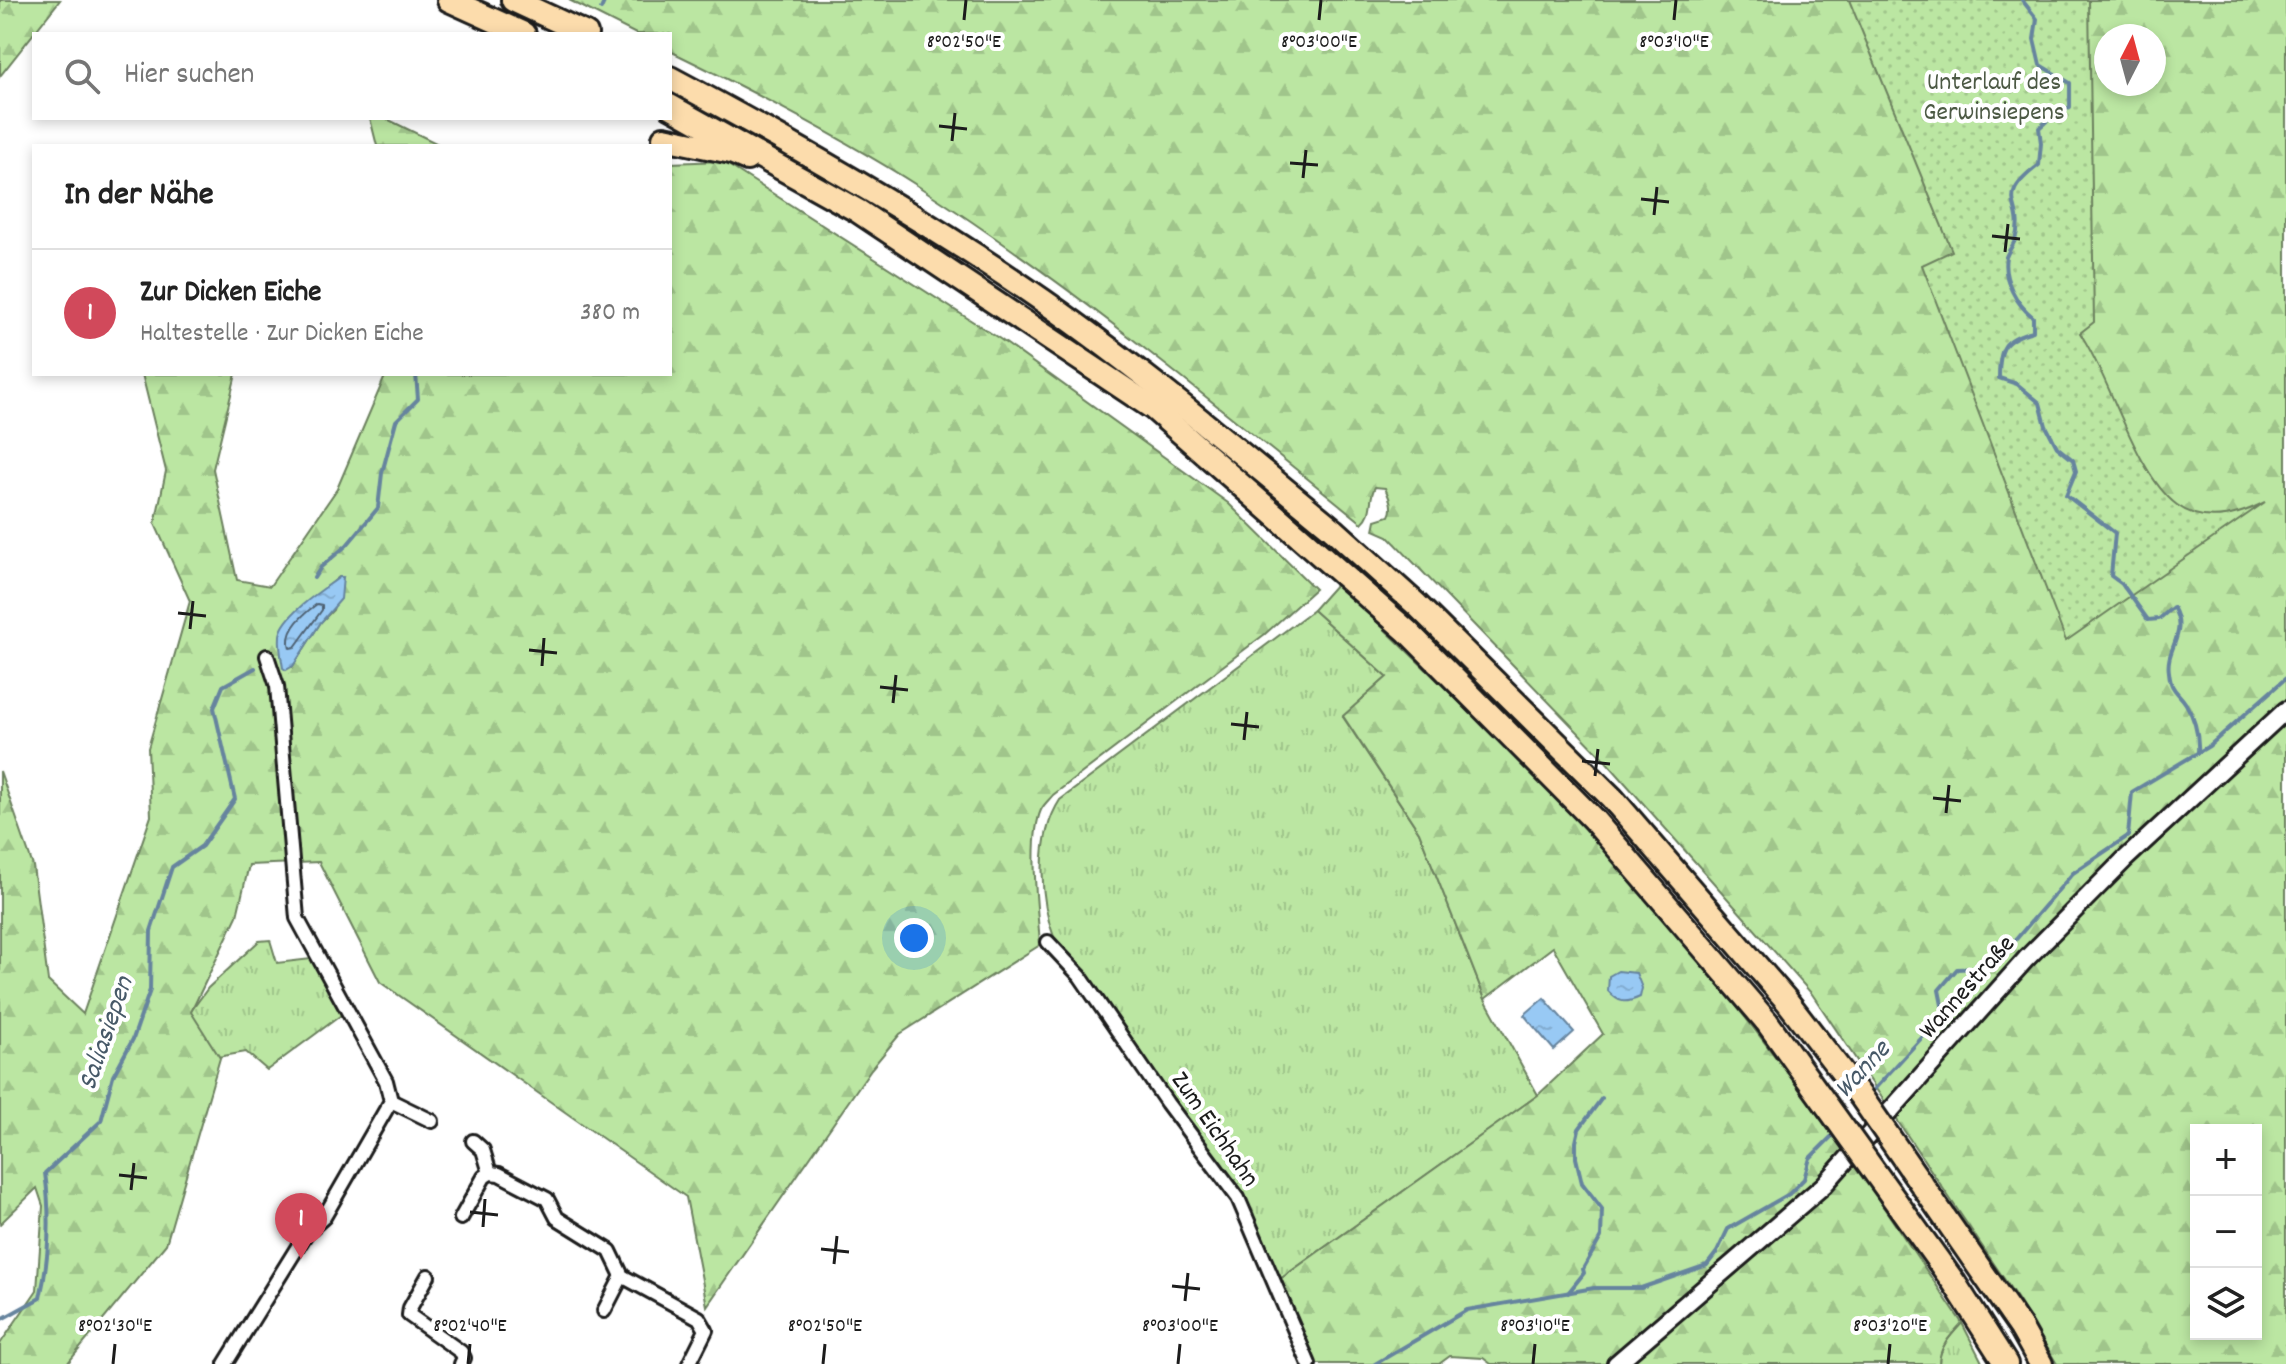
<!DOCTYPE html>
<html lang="de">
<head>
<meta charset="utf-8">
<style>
	body { margin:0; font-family:Dekko,sans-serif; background:#f6f6f6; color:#222 }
	.controls { position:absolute; right:24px; bottom:24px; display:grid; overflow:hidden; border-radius:0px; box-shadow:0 4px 12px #0003 }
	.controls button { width:72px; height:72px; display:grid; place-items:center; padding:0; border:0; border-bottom:2px solid #e0e0e0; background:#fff; color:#222; font:40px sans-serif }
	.compass { position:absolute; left:2094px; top:24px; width:72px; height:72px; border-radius:50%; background:#fff; box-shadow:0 4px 12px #0003; rotate:6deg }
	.you { position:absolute; left:914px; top:938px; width:28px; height:28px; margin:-20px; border:6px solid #fff; border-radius:50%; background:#1a73e8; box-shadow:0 0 0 12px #1a73e833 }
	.badge { display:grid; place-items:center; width:52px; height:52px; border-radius:50%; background:#d1495b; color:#fff; font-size:26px; font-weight:700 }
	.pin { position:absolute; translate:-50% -66px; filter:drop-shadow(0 2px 4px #0008) }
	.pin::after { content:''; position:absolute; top:42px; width:28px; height:24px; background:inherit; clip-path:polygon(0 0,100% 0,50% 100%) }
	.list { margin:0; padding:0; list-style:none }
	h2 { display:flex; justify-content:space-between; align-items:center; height:104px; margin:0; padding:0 32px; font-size:34px }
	h2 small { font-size:26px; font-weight:400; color:#767676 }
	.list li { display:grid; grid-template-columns:52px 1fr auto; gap:24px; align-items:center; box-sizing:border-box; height:128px; padding:0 32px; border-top:2px solid #e0e0e0 }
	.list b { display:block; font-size:30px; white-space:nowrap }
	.list p { margin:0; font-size:26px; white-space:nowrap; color:#767676 }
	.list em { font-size:26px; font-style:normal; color:#767676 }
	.icon { flex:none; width:44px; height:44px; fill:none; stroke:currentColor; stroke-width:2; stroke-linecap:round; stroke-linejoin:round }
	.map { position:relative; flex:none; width:2286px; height:1364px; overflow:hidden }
	.search { position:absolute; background:#fff; box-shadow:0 4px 12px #0003; left:32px; top:32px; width:640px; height:88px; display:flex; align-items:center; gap:20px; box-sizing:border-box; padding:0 28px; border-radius:0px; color:#767676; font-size:30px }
	.panel { position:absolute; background:#fff; box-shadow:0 4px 12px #0003; left:32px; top:144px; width:640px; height:232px; border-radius:0px }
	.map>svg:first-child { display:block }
	.grass { fill:url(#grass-tufts); stroke:#6c815f; stroke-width:2 }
	.forest { fill:url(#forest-firs); stroke:#6c815f; stroke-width:2; fill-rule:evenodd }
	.park { fill:url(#park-dots); stroke:#6c815f; stroke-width:2 }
	.water { fill:url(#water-ripples); stroke:#66849e; stroke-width:2 }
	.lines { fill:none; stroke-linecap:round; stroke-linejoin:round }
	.shore { stroke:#4e6172; stroke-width:2 }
	.stream { stroke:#66849e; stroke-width:4 }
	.minor-casing { stroke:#1c1c1c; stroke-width:18 }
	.tertiary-casing { stroke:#1c1c1c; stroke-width:22 }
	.motorway-casing { stroke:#1c1c1c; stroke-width:28 }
	.minor { stroke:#fff; stroke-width:12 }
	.tertiary { stroke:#fff; stroke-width:16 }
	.motorway { stroke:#fcdcac; stroke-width:22 }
	.motorway-bridge-casing { stroke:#1c1c1c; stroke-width:28; stroke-linecap:butt }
	.motorway-bridge { stroke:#fcdcac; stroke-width:22 }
	.ticks { fill:none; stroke:#1c1c1c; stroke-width:3 }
	.labels { text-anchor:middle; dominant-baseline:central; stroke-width:8; stroke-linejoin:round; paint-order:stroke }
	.park-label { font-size:26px; fill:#4c5944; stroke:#fff }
	.street-label { font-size:26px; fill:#1c1c1c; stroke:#fff }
	.water-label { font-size:28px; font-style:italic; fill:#475968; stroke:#fff }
	.ticks-label { font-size:20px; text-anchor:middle; fill:#1c1c1c; stroke:#fff; stroke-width:8; stroke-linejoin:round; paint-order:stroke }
</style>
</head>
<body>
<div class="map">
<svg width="2286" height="1364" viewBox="0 0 2286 1364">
	<defs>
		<pattern id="grass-tufts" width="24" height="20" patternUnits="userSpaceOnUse" patternTransform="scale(2)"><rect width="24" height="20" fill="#bbe6a2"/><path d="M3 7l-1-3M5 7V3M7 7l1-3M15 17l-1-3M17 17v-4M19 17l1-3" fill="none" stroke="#a0c58b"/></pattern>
		<pattern id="forest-firs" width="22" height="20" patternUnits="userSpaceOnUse" patternTransform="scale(2)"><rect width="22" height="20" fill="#bbe6a2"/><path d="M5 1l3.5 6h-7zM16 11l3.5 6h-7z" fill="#a0c58b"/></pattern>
		<pattern id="park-dots" width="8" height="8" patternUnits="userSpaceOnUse" patternTransform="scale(2)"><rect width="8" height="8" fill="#bbe6a2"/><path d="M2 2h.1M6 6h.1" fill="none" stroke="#a0c58b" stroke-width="1.8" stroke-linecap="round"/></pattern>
		<pattern id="water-ripples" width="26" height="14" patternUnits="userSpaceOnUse" patternTransform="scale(2)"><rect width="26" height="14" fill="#98c9f4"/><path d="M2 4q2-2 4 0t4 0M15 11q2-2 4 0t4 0" fill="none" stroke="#82acd1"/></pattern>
	</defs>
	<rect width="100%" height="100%" fill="#fff"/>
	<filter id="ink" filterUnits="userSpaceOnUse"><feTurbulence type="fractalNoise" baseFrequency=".0125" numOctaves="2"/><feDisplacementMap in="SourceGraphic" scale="16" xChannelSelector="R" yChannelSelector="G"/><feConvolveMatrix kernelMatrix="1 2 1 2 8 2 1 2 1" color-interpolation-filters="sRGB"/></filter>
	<g filter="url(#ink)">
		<!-- grass -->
		<g class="grass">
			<path d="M1313,610L1387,677L1343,717L1419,832L1485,999L1538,1095L1276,1282L1241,1195L1055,940C1039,899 1036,837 1060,800Z"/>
			<path d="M270,940L277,963L311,959L344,1013L267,1070L246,1052L212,1058L186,1018L208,988L259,941Z"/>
			<path d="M1962,1323L1983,1364H1939C1939,1347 1951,1335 1962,1323Z"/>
		</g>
		<!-- forest -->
		<g class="forest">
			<path d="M0,0H60L0,76Z"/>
			<path d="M569,0H2286V1364H2057L2019,1301L1812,994L1603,758L1388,536L1374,530L1376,520L1389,516C1394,507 1389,497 1385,488L1375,487C1368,499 1374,513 1362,523C1219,407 1076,288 921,188C842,137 754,92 670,51V34H636ZM2106,36H2154V84H2106ZM2196,1130H2256V1334H2196Z"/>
			<path d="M370,118H385L442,146H377Z"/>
			<path d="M722,161L1000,339L1228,503L1315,589L1265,634L1053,795C1049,800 1044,804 1041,810C1028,840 1038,911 1040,945L900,1034L871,1069L707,1306L686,1197L380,982L319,862L249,865L237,916L191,1012L220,1058L166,1244L67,1364H0V1344L37,1290L43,1206L37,1188L0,1224V771L33,866L48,981L83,1014L151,816L148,748L190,601L155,524L166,471L142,374H236L213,469L237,580L270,586L337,489L386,374H670V163ZM339,577H343L333,610L321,622L293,666L291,617Z"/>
			<path d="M1337,583C1430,674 1525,763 1612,859C1697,952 1775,1052 1846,1155L1605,1364H1491L1483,1358L1450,1356L1439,1364H1312L1276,1282L1538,1095L1603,1034L1553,947L1485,999L1419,832L1343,716L1387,677L1313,610Z"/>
			<path d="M1853,1162L1962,1323C1951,1335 1939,1347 1939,1364H1624Z"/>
		</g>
		<!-- park -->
		<path class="park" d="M1849,0H2089L2094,322L2080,333C2111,379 2135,473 2177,505C2204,525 2238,516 2265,502L2066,641L1922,265L1952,251Z"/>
		<!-- water -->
		<g class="water">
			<path d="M340,577H343L341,599L321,622L293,666L286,670L283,668C281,657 279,646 280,635C284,614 323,589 340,577Z"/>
			<path d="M1618,971L1636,973L1642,988L1640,997C1625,1004 1619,1003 1608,991L1609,976Z"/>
			<path d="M1544,998L1574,1032L1554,1050L1524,1015Z"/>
		</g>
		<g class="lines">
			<!-- shore -->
			<path class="shore" d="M317,604L322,605V610L295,647L290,648C284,630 303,614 317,604Z"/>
			<!-- stream -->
			<g class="stream">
				<path d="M2022,0L2037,19L2034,39L2040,65L2070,83V107L2049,119L2039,128L2041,143L2039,165C1991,201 2027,202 2015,240C2013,246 2008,251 2006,257C2002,279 2017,305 2033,317V331C2003,339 1999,348 1999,378L2017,384L2040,403L2046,426L2057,447L2073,460L2076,471L2066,495L2115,533L2111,576L2122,584L2148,620L2159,619L2173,607C2189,634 2165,648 2169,672C2171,692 2177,690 2186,704C2195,719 2199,735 2198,752"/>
				<path d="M601,9L605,0"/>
				<path d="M314,578L321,567L347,545L378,508L382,473L396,421L418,399L416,374"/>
				<path d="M1869,1095L1928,1031L1943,1010L1939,990L1957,969L1980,968L2000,958L2073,873L2128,836L2132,792L2209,746L2286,678"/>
				<path d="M1568,1293L1584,1273L1583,1269L1601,1237L1602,1209L1582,1183L1576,1158V1142L1579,1129L1602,1098"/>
				<path d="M0,1320L40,1298C50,1256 51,1216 45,1173L101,1121L113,1076L133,1039L150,990L151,931L172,867L202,846L235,799L214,708L223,686L255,668"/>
				<path d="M1375,1364L1467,1310L1594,1288H1641L1707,1265L1717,1252L1728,1229L1789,1194L1804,1179L1810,1158L1836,1132"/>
			</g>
			<defs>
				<g id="minor">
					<path d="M1048,942L1080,976L1167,1103L1238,1198L1309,1364"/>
					<path d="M391,1101L432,1121"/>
					<path d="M473,1141L483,1150L490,1173"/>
					<path d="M461,1218L484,1177L490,1173L499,1174L547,1199L557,1218L610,1251L622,1276L699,1318L706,1330L689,1364"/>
					<path d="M428,1276L410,1308L409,1315L461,1352L464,1358L461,1364"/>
					<path d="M604,1311L622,1276"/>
					<path d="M225,1364L307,1232L324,1217L391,1101L386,1081L297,918L277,686L267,656"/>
				</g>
				<path id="tertiary" d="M1616,1364L1824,1185L2026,959L2124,860L2286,710"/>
				<g id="motorway">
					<path d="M449,0L524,34"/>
					<path d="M513,0L586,34"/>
					<path d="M670,78C792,143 915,213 1029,291C1136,364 1234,448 1334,530"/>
					<path d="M670,106L858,211L1153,408L1407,631L1593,819L1767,1022"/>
					<path d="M664,138L731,152L747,159"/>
					<path d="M1955,1284L2006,1364"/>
					<path d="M2021,1328L2041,1364"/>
				</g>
			</defs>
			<!-- minor casing -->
			<use href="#minor" class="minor-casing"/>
			<!-- tertiary casing -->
			<use href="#tertiary" class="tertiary-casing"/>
			<!-- motorway casing -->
			<use href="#motorway" class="motorway-casing"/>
			<!-- minor -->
			<use href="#minor" class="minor"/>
			<!-- tertiary -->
			<use href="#tertiary" class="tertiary"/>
			<!-- motorway -->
			<use href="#motorway" class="motorway"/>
			<defs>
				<g id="motorway-bridge">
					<path d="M1334,530L1417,605L1612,798L1787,1001L1862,1098L2021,1328"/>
					<path d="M1767,1022L1955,1284"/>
				</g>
			</defs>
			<!-- motorway-bridge casing -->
			<use href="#motorway-bridge" class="motorway-bridge-casing"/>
			<!-- motorway-bridge -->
			<use href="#motorway-bridge" class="motorway-bridge"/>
		</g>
	</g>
	<!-- ticks -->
	<path class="ticks" d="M964,20L966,0M1319,20L1321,0M1674,20L1676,0M939,126L967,129M952,141L955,113M1290,163L1318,165M1303,178L1306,150M1641,199L1669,202M1654,215L1657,187M1992,236L2020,239M2005,252L2008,224M178,613L206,616M190,629L193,601M529,650L557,653M542,666L544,638M880,687L908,690M893,703L896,675M1231,724L1259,727M1244,740L1247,712M1582,761L1610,764M1595,776L1598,749M1933,798L1961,801M1946,813L1949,785M119,1175L147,1178M131,1190L134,1163M470,1212L498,1215M483,1227L485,1199M821,1249L849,1252M834,1264L837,1236M1172,1286L1200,1289M1185,1301L1188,1273M113,1364L115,1344M468,1364L470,1344M823,1364L825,1344M1178,1364L1180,1344M1533,1364L1535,1344M1888,1364L1890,1344"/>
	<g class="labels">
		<!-- park labels -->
		<g class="park-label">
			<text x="1994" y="83">Unterlauf des<tspan x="1994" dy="30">Gerwinsiepens</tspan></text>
		</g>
		<!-- street labels -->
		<g class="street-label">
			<text transform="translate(1968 988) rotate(-48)">Wannestraße</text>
			<text transform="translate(1214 1130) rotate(55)">Zum Eichhahn</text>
		</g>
		<!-- water labels -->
		<g class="water-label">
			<text transform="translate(108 1034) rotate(-71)">Saliasiepen</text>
			<text transform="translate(1864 1071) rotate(-47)">Wanne</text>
		</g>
	</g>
	<g class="ticks-label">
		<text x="964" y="47">8°02'50"E</text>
		<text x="1319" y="47">8°03'00"E</text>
		<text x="1674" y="47">8°03'10"E</text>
		<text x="115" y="1331">8°02'30"E</text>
		<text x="470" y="1331">8°02'40"E</text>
		<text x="825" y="1331">8°02'50"E</text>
		<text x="1180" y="1331">8°03'00"E</text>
		<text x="1535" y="1331">8°03'10"E</text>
		<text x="1890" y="1331">8°03'20"E</text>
	</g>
</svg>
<div class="controls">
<button>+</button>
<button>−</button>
<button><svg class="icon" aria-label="layers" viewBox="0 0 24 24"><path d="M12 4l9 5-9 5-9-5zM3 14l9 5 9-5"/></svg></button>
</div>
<svg class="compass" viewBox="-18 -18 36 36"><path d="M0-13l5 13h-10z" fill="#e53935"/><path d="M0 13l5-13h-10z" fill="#767676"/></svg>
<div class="you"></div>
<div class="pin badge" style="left:301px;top:1259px">1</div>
<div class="search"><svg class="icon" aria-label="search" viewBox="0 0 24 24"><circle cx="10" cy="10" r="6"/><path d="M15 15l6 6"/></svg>Hier suchen</div>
<section class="panel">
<h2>In der Nähe<small></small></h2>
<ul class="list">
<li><span class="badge">1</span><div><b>Zur Dicken Eiche</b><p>Haltestelle · Zur Dicken Eiche</p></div><em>380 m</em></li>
</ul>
</section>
</div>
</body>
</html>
